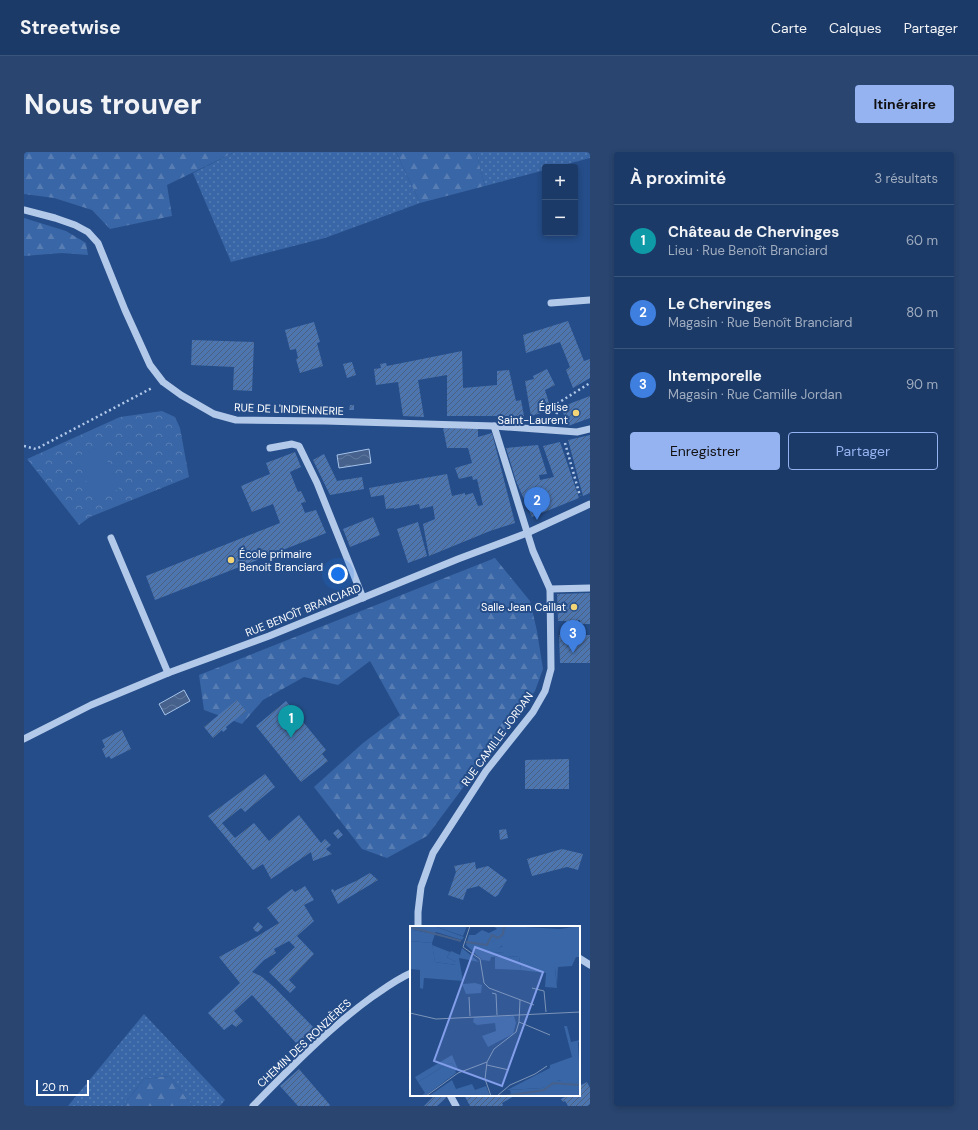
<!DOCTYPE html>
<html lang="fr">
<head>
<meta charset="utf-8">
<style>
	body { margin:0; font-family:"DM Sans",sans-serif; background:#294570; color:#f1f3f6 }
	.controls { position:absolute; right:12px; top:12px; display:grid; overflow:hidden; border-radius:4px; box-shadow:0 2px 6px #0003 }
	.controls button { width:36px; height:36px; display:grid; place-items:center; padding:0; border:0; border-bottom:1px solid #3a547b; background:#1c3a67; color:#f1f3f6; font:20px sans-serif }
	.scale { position:absolute; left:12px; bottom:10px; width:53px; box-sizing:border-box; padding-left:4px; border:2px solid #fff; border-top:0; font-size:11px; line-height:14px; white-space:nowrap; color:#fff; -webkit-text-stroke:3px #254d89; paint-order:stroke }
	.you { position:absolute; left:314px; top:422px; width:14px; height:14px; margin:-10px; border:3px solid #fff; border-radius:50%; background:#1a73e8; box-shadow:0 0 0 6px #1a73e833 }
	.badge { display:grid; place-items:center; width:26px; height:26px; border-radius:50%; background:#95b2f1; color:#fff; font-size:13px; font-weight:700 }
	.pin { position:absolute; translate:-50% -33px; filter:drop-shadow(0 1px 2px #0008) }
	.pin::after { content:''; position:absolute; top:21px; width:14px; height:12px; background:inherit; clip-path:polygon(0 0,100% 0,50% 100%) }
	.list { margin:0; padding:0; list-style:none }
	h2 { display:flex; justify-content:space-between; align-items:center; height:52px; margin:0; padding:0 16px; font-size:17px }
	h2 small { font-size:13px; font-weight:400; color:#a0adc0 }
	.list li { display:grid; grid-template-columns:26px 1fr auto; gap:12px; align-items:center; box-sizing:border-box; height:72px; padding:0 16px; border-top:1px solid #3a547b }
	.list b { display:block; font-size:15px; white-space:nowrap }
	.list p { margin:0; font-size:13px; white-space:nowrap; color:#a0adc0 }
	.list em { font-size:13px; font-style:normal; color:#a0adc0 }
	.actions { display:flex; gap:8px; padding:12px 16px }
	.actions a { flex:1; padding:9px 0; border:1px solid #95b2f1; border-radius:4px; text-align:center; font-size:14px; color:#95b2f1 }
	.actions .main { background:#95b2f1; color:#111 }
	.map { position:relative; flex:none; width:566px; height:954px; overflow:hidden; border-radius:4px }
	header { display:flex; align-items:center; gap:24px; box-sizing:border-box; height:56px; padding:0 20px; background:#1c3a67; border-bottom:1px solid #3a547b }
	header strong { font-size:19px }
	nav { display:flex; gap:22px; margin-inline-start:auto; font-size:14px }
	.intro { display:flex; align-items:center; justify-content:space-between; box-sizing:border-box; height:96px; padding:0 24px }
	h1 { margin:0; font-size:28px }
	.button { padding:10px 18px; border-radius:4px; background:#95b2f1; color:#111; font-size:14px; font-weight:700 }
	main { display:flex; gap:24px; padding:0 24px }
	aside { flex:1; background:#1c3a67; border-radius:4px; box-shadow:0 2px 6px #0003 }
	.map>svg:first-child { display:block }
	.grass { fill:url(#grass-dots) }
	.forest { fill:url(#forest-firs) }
	.park { fill:url(#park-crowns) }
	.garden { fill:#3966a6 }
	.water { fill:url(#water-waves); stroke:#a6c3ea }
	.building { fill:url(#building-hatch) }
	.lines { fill:none; stroke-linecap:round; stroke-linejoin:round }
	.path { stroke:#b2c9ea; stroke-width:2.5; stroke-dasharray:2 3; stroke-linecap:butt }
	.minor { stroke:#b2c9ea; stroke-width:7 }
	.poi-dot { fill:#f3d476; stroke:#254d89; stroke-width:1.5 }
	.labels { text-anchor:middle; dominant-baseline:central; stroke-width:4; stroke-linejoin:round; paint-order:stroke }
	.poi-label { font-size:11px; fill:#fff; stroke:#254d89; text-anchor:end }
	.street-label { font-size:11px; fill:#fff; stroke:#254d89 }
	.inset-river { fill:none; stroke:#45618c; stroke-width:2 }
	.inset-road { fill:none; stroke:#7c94b8; stroke-width:1 }
	.view { fill:#839eea; fill-opacity:0.15; stroke:#839eea; stroke-width:2 }
	.inset-edge { fill:none; stroke:#fff; stroke-width:2 }
</style>
</head>
<body>
<header>
<strong>Streetwise</strong>
<nav><a>Carte</a><a>Calques</a><a>Partager</a></nav>
</header>
<div class="intro"><h1>Nous trouver</h1><a class="button">Itinéraire</a></div>
<main>
<div class="map">
<svg width="566" height="954" viewBox="0 0 566 954">
	<defs>
		<pattern id="grass-dots" width="8" height="8" patternUnits="userSpaceOnUse"><rect width="8" height="8" fill="#3966a6"/><path d="M2 2h.1M6 6h.1" fill="none" stroke="#577db3" stroke-width="1.8" stroke-linecap="round"/></pattern>
		<pattern id="forest-firs" width="22" height="20" patternUnits="userSpaceOnUse"><rect width="22" height="20" fill="#3966a6"/><path d="M5 1l3.5 6h-7zM16 11l3.5 6h-7z" fill="#577db3"/></pattern>
		<pattern id="park-crowns" width="20" height="18" patternUnits="userSpaceOnUse"><rect width="20" height="18" fill="#3966a6"/><path d="M2 6a3 3 0 1 1 6 0M12 15a3 3 0 1 1 6 0" fill="none" stroke="#577db3"/></pattern>
		<pattern id="water-waves" width="16" height="10" patternUnits="userSpaceOnUse"><rect width="16" height="10" fill="#45618c"/><path d="M0 5q4-4 8 0t8 0" fill="none" stroke="#61799d"/></pattern>
		<pattern id="building-hatch" width="6" height="6" patternUnits="userSpaceOnUse"><rect width="6" height="6" fill="#4d76b1"/><path d="M-1 1l2-2M0 6l6-6M5 7l2-2" fill="none" stroke="#4c617e"/></pattern>
	</defs>
	<rect width="100%" height="100%" fill="#254d89"/>
	<!-- grass -->
	<g class="grass">
		<path d="M211,0H372L396,51L301,86L207,110L169,21Z"/>
		<path d="M452,0H566V6L532,15H521V18L461,34Z"/>
		<path d="M120,862L201,948L196,954H169L145,924L120,927L99,954H44Z"/>
	</g>
	<!-- forest -->
	<g class="forest">
		<path d="M0,0H211L143,33L148,64L86,77L68,58L30,46L0,42Z"/>
		<path d="M372,0H452L461,34L396,51Z"/>
		<path d="M0,66L42,79L62,91L64,103L38,101L0,104Z"/>
		<path d="M471,406L506,449L513,479L519,517L511,539L403,684L363,706L338,697L290,635L339,591L376,563L346,509L314,533L280,525L239,548L218,572L180,558L175,523Z"/>
		<path d="M145,924L169,954H99L120,927Z"/>
	</g>
	<!-- park -->
	<path class="park" d="M138,259L151,265L156,276L165,325L66,365L55,373L3,307L96,265Z"/>
	<!-- garden -->
	<path class="garden" d="M77,294L95,337L70,347L52,305Z"/>
	<!-- water -->
	<g class="water">
		<path d="M345,297L347,311L315,316L313,303Z"/>
		<path d="M160,538L166,549L141,563L135,552Z"/>
	</g>
	<!-- building -->
	<g class="building">
		<path d="M544,169L560,209L566,207V226L549,236L542,218L546,215L536,190L502,201L499,183Z"/>
		<path d="M290,170L296,190L293,191L299,214L276,221L272,207L274,206L272,197L266,198L261,178Z"/>
		<path d="M168,188L230,190L228,239L209,238L210,215L167,213Z"/>
		<path d="M438,199L439,236L473,233V219L485,218L492,249L497,248L500,264H423V223L394,228L400,265L379,264L374,230L352,233L350,217L357,216L356,212L362,211L363,214Z"/>
		<path d="M328,210L332,223L323,226L319,212Z"/>
		<path d="M523,217L531,233L521,238L527,258L507,264L501,229L510,227L509,224Z"/>
		<path d="M566,244V266L544,274L537,255Z"/>
		<path d="M326,253H330V258H325Z"/>
		<path d="M419,276L454,277V285L468,281L491,371L466,379L405,404L399,372L411,367L409,354L396,357L395,352L370,357V356L362,357L360,343L347,345L345,336L423,322L428,344L441,341V343L449,341L454,354L459,353L453,327L449,328L448,324L435,327L431,316L448,311L444,296H423Z"/>
		<path d="M566,283V341L559,344L544,288Z"/>
		<path d="M536,290L555,346L508,365L492,329L482,296L514,293L523,322L515,323L516,328L530,325L519,294Z"/>
		<path d="M271,300L277,315L266,320L274,340L277,339L282,350L277,351L281,361L292,358L302,381L131,448L122,424L256,371L249,352L228,360L217,334L246,322L242,311Z"/>
		<path d="M300,302L313,329L338,325L340,337L306,343L289,308Z"/>
		<path d="M349,365L356,383L326,395L319,377Z"/>
		<path d="M394,370L403,404L384,411L373,377Z"/>
		<path d="M566,441V472H556V468H554V474H543L542,469H534L533,442Z"/>
		<path d="M535,483H566V511H536Z"/>
		<path d="M213,548L222,559L202,575L203,577L199,580L198,578L189,586L180,575Z"/>
		<path d="M262,549L302,598L298,602L304,609L277,630L232,574Z"/>
		<path d="M98,578L107,597L87,607L85,604L82,606L78,597L81,595L78,588Z"/>
		<path d="M545,607V637H501V608Z"/>
		<path d="M241,622L251,635L221,660L217,656L198,671L211,686L230,671L245,689L275,663L297,691L301,687L307,693L302,697L308,702L289,709L287,700L247,727L239,712L229,718L218,705L184,664Z"/>
		<path d="M314,677L319,683L314,687L309,681Z"/>
		<path d="M482,677L484,686L476,688L475,678Z"/>
		<path d="M538,697L559,702L554,718L543,715L508,724L503,707Z"/>
		<path d="M451,710L452,717L464,714L483,728L474,743L471,745L455,734L443,737L439,748L424,743L432,720L430,714Z"/>
		<path d="M346,721L354,728L314,752L307,738L309,737L310,739L332,729Z"/>
		<path d="M281,734L290,748L280,753L290,769L273,784L290,802L265,828L272,835L266,841L245,820L271,795L265,789L250,797L252,801L240,808L228,820L237,824L251,836L290,876L273,892L228,843L210,859L219,869L212,875L208,872L200,878L184,861L216,831L195,805L232,785L255,771L243,756L268,737L271,740Z"/>
		<path d="M234,770L239,775L234,780L231,779L229,776Z"/>
		<path d="M275,917L306,953L305,954H274L256,934Z"/>
		<path d="M563,930L566,936V954H544L541,949L539,950L537,947L545,943H555V934Z"/>
		<path d="M411,943H421L422,946L413,954H400Z"/>
		<path d="M440,943H492L478,951L479,953L478,954H446Z"/>
	</g>
	<g class="lines">
		<!-- path -->
		<g class="path">
			<path d="M532,267L534,251L566,231"/>
			<path d="M541,291L556,344"/>
			<path d="M0,294L12,297L128,236"/>
		</g>
		<!-- minor -->
		<g class="minor">
			<path d="M0,58L31,66L51,73L64,80L74,91L101,158L126,213L139,230L157,243L190,262L212,268L301,269L470,274L553,280L566,277"/>
			<path d="M527,151L566,148"/>
			<path d="M246,296L268,292L275,294L293,331L339,446"/>
			<path d="M87,386L144,521"/>
			<path d="M526,437L566,436"/>
			<path d="M0,587L67,553L144,521L245,484L434,407L503,381L566,352"/>
			<path d="M394,775V760L397,735L409,701L462,619L509,560L521,539L527,517L526,437L509,399L470,274"/>
			<path d="M555,806L566,813"/>
			<path d="M426,943L432,954"/>
			<path d="M229,954C266,916 305,876 348,845C361,836 373,827 387,821"/>
		</g>
	</g>
	<!-- markers -->
	<g class="poi-dot">
		<circle cx="552" cy="261" r="4"/>
		<circle cx="207" cy="408" r="4"/>
		<circle cx="550" cy="455" r="4"/>
	</g>
	<g class="labels">
		<!-- poi labels -->
		<g class="poi-label">
			<text x="544" y="255">Église<tspan x="544" dy="13">Saint-Laurent</tspan></text>
			<text x="215" y="402" text-anchor="start">École primaire<tspan x="215" dy="13">Benoit Branciard</tspan></text>
			<text x="542" y="455">Salle Jean Caillat</text>
		</g>
		<!-- street labels -->
		<g class="street-label">
			<text transform="translate(265 257) rotate(2)">RUE DE L'INDIENNERIE</text>
			<text transform="translate(279 458) rotate(-22)">RUE BENOÎT BRANCIARD</text>
			<text transform="translate(473 587) rotate(-54)">RUE CAMILLE JORDAN</text>
			<text transform="translate(280 891) rotate(-43)">CHEMIN DES RONZIÈRES</text>
		</g>
	</g>
	<!-- overview -->
	<g transform="translate(386 774)">
		<rect width="170" height="170" fill="#254d89"/>
		<path d="M6,0H24L54,11L52,14ZM96,0L150,3L170,0V27H129L137,29L145,42L147,62L135,61L136,47L119,45V29L98,30L109,31L111,44L85,43V31L94,30V27L84,26V24L93,20L82,19V16L94,8ZM3,4L25,8L22,17L0,15V7ZM22,19L40,26L37,31L46,36V39L25,36ZM154,100H157L161,116L170,114L168,117L170,152L159,155L149,154L132,162L97,164L140,142V139L162,131ZM42,129L48,143L45,145L43,138L39,137L8,156L5,151ZM42,154L46,163L62,158L65,164L76,160L80,170H19Z" fill="#3966a6"/>
		<path d="M0,0H6L26,5L25,8L4,4L0,7ZM24,0H57L53,10ZM83,0H96L95,10L82,16V19L94,18L84,26L94,27L95,30L81,31L80,35L72,34L56,19L59,9H65L72,4L79,7L87,3ZM0,15L22,17L25,36L46,39V36L37,31L41,25L50,29L52,22L69,36L49,32L53,55L14,52L13,63L10,62V44L0,43ZM121,26L119,45L111,44L109,31L98,30V27ZM129,27H170V31H166L162,40L148,41L147,59L145,42L136,39V30H130ZM104,90L106,97L103,108L78,121L72,110L86,105L85,97L67,99L63,96L64,91ZM39,137L43,138L46,147L15,170H11L15,167L8,156ZM170,152V170L101,169L100,164L132,162L143,155Z" fill="#3966a6"/>
		<path d="M65,57L72,59L71,67L56,68L52,58Z" fill="#3966a6"/>
		<path class="inset-river" d="M135,0H156M0,1L51,15M56,16L77,19L82,9L88,12L93,8L94,0M95,170L134,164L143,157L170,159"/>
		<path class="inset-road" d="M60,0L53,21L70,33L74,57L79,62L124,79M122,62L134,65L136,86M82,67L86,68L87,89M59,71L60,90M0,87L26,93L170,86M109,96L140,109M77,139L99,144M16,170L48,147L77,136M81,170L75,153L77,136L84,123L106,106L109,96L110,74M87,170L100,159L125,148L137,140"/>
		<path class="view" d="M65,21L133,46L92,160L24,135Z"/>
		<rect width="170" height="170" class="inset-edge"/>
	</g>
</svg>
<div class="controls">
<button>+</button>
<button>−</button>
</div>
<div class="scale">20 m</div>
<div class="you"></div>
<div class="pin badge" style="left:267px;top:586px;background:#0f9aa8">1</div>
<div class="pin badge" style="left:513px;top:368px;background:#3f7fe0">2</div>
<div class="pin badge" style="left:549px;top:501px;background:#3f7fe0">3</div>
</div>
<aside>
<h2>À proximité<small>3 résultats</small></h2>
<ul class="list">
<li><span class="badge" style="background:#0f9aa8">1</span><div><b>Château de Chervinges</b><p>Lieu · Rue Benoît Branciard</p></div><em>60 m</em></li>
<li><span class="badge" style="background:#3f7fe0">2</span><div><b>Le Chervinges</b><p>Magasin · Rue Benoît Branciard</p></div><em>80 m</em></li>
<li><span class="badge" style="background:#3f7fe0">3</span><div><b>Intemporelle</b><p>Magasin · Rue Camille Jordan</p></div><em>90 m</em></li>
</ul>
<div class="actions"><a class="main">Enregistrer</a><a>Partager</a></div>
</aside>
</main>
</body>
</html>
